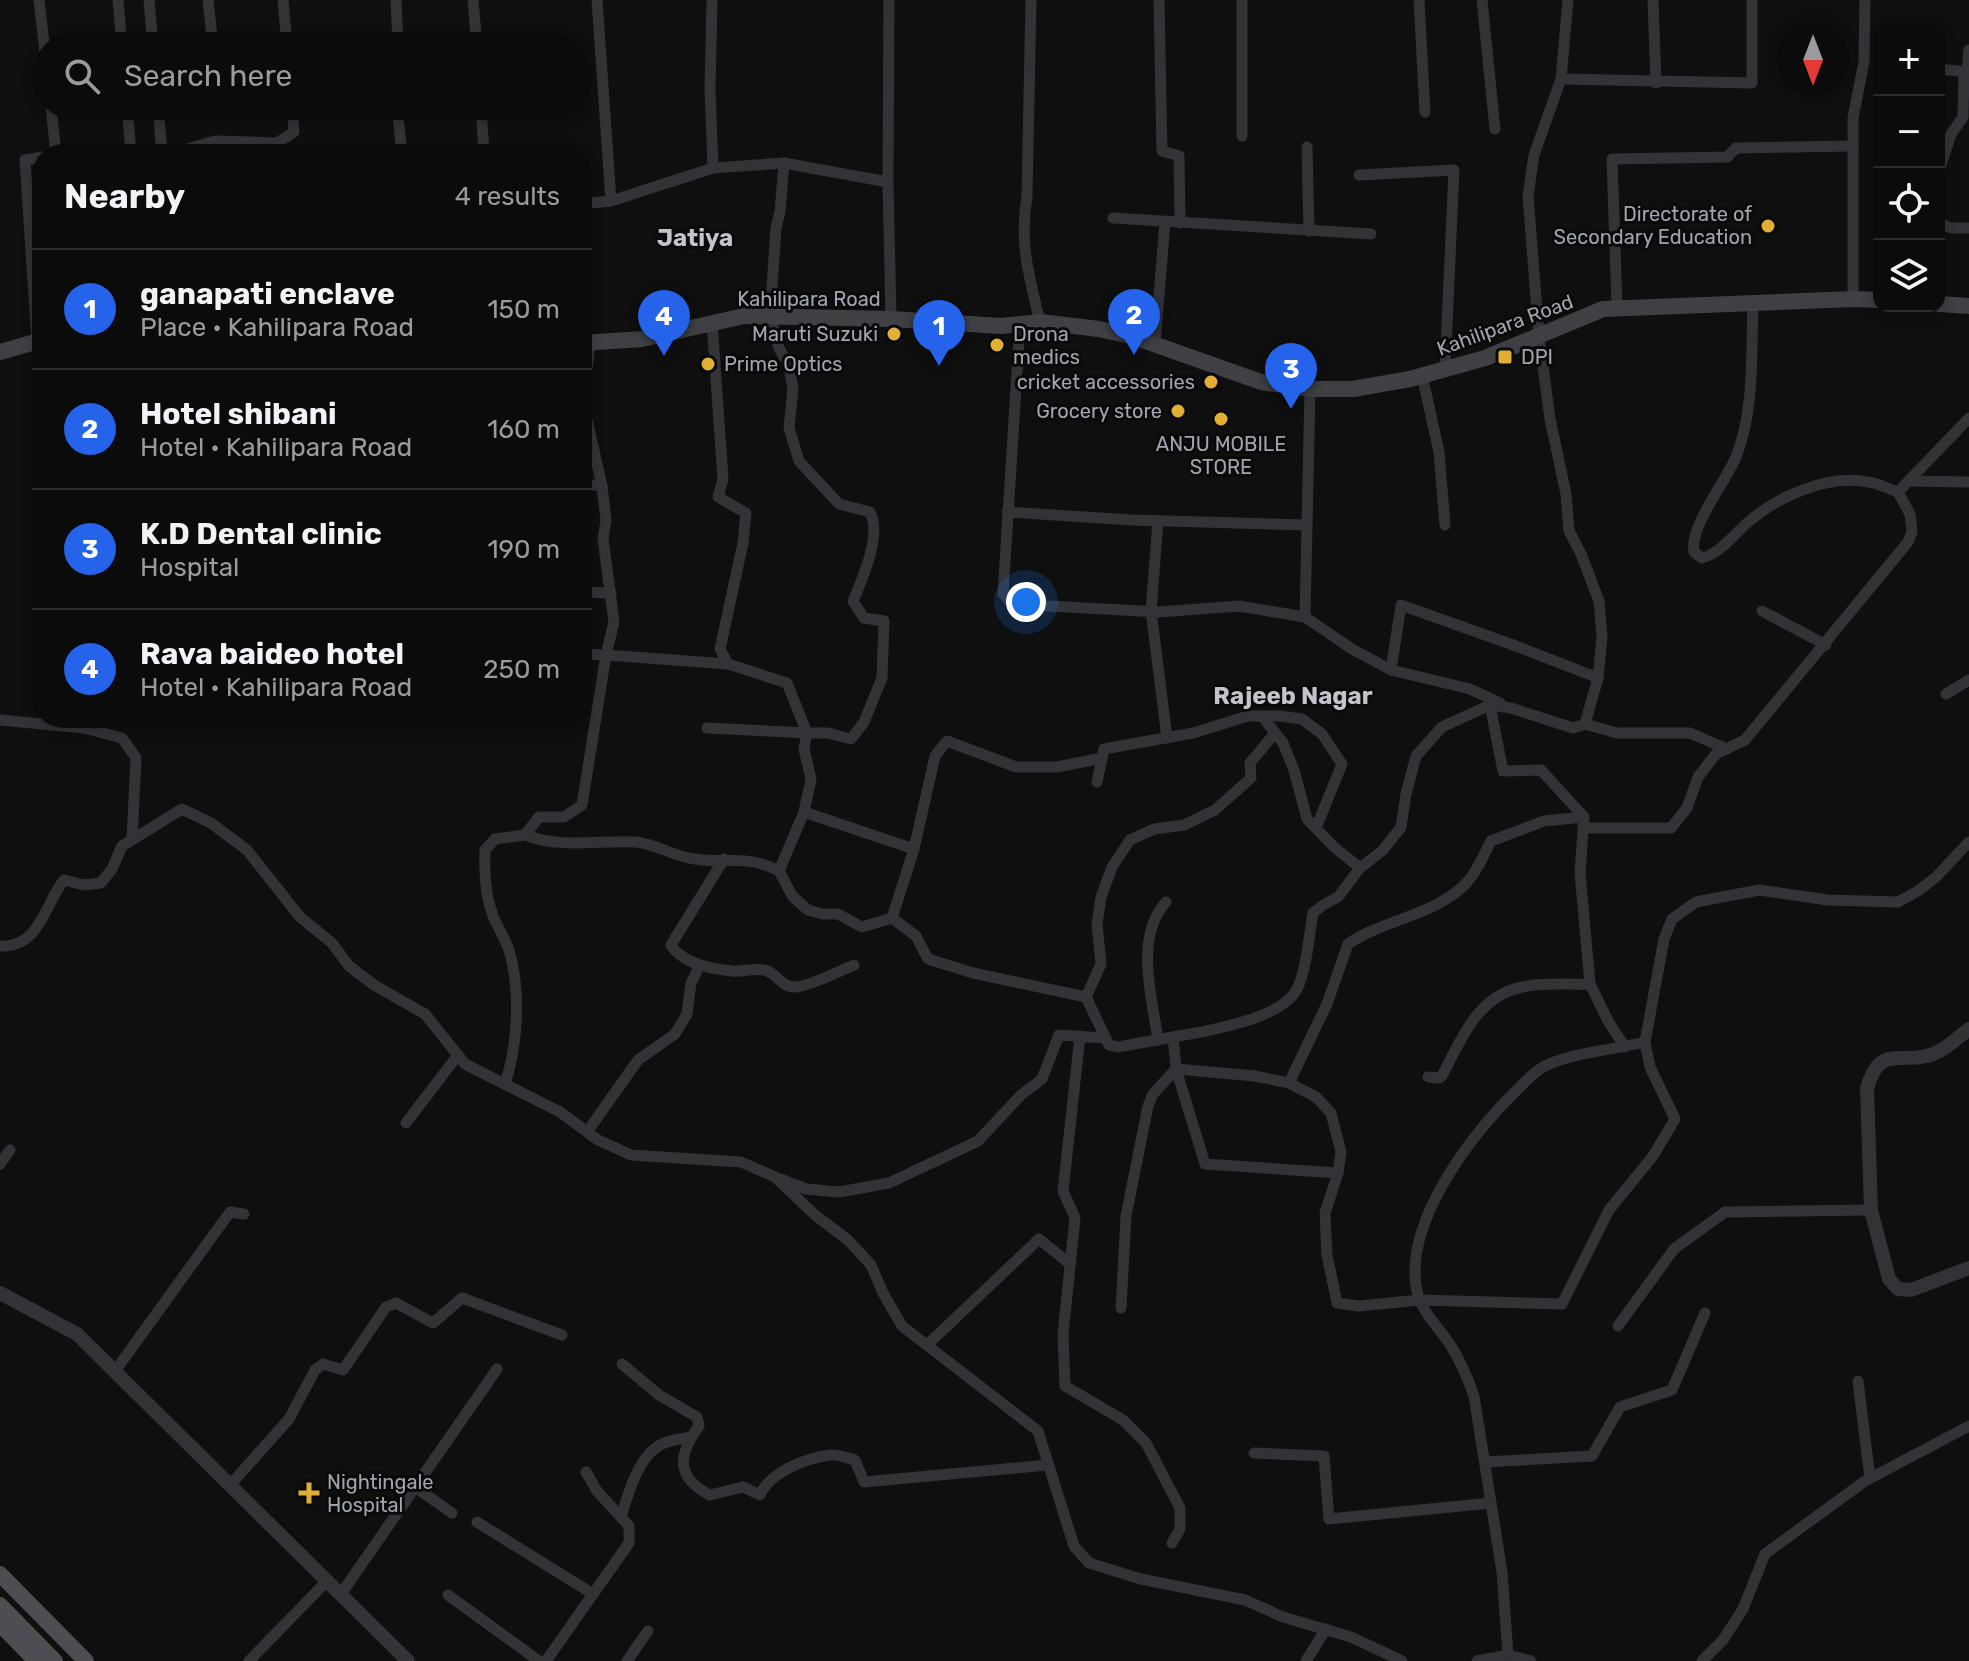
<!DOCTYPE html>
<html lang="en">
<head>
<meta charset="utf-8">
<style>
	body { margin:0; font-family:Rubik,sans-serif; background:#19191a; color:#f1f3f6 }
	.controls { position:absolute; right:24px; top:24px; display:grid; overflow:hidden; border-radius:16px; box-shadow:0 4px 12px #0003 }
	.controls button { width:72px; height:72px; display:grid; place-items:center; padding:0; border:0; border-bottom:2px solid #2b2b2d; background:#0b0b0c; color:#f1f3f6; font:40px sans-serif }
	.compass { position:absolute; left:1777px; top:24px; width:72px; height:72px; border-radius:50%; background:#0b0b0c; box-shadow:0 4px 12px #0003; rotate:180deg }
	.you { position:absolute; left:1026px; top:602px; width:28px; height:28px; margin:-20px; border:6px solid #fff; border-radius:50%; background:#1a73e8; box-shadow:0 0 0 12px #1a73e833 }
	.badge { display:grid; place-items:center; width:52px; height:52px; border-radius:50%; background:#2563eb; color:#fff; font-size:26px; font-weight:700 }
	.pin { position:absolute; translate:-50% -66px; filter:drop-shadow(0 2px 4px #0008) }
	.pin::after { content:''; position:absolute; top:42px; width:28px; height:24px; background:inherit; clip-path:polygon(0 0,100% 0,50% 100%) }
	.list { margin:0; padding:0; list-style:none }
	h2 { display:flex; justify-content:space-between; align-items:center; height:104px; margin:0; padding:0 32px; font-size:34px }
	h2 small { font-size:26px; font-weight:400; color:#9a9b9d }
	.list li { display:grid; grid-template-columns:52px 1fr auto; gap:24px; align-items:center; box-sizing:border-box; height:120px; padding:0 32px; border-top:2px solid #2b2b2d }
	.list b { display:block; font-size:30px; white-space:nowrap }
	.list p { margin:0; font-size:26px; white-space:nowrap; color:#9a9b9d }
	.list em { font-size:26px; font-style:normal; color:#9a9b9d }
	.icon { flex:none; width:44px; height:44px; fill:none; stroke:currentColor; stroke-width:2; stroke-linecap:round; stroke-linejoin:round }
	.map { position:relative; flex:none; width:1969px; height:1661px; overflow:hidden }
	.search { position:absolute; background:#0b0b0c; box-shadow:0 4px 12px #0003; left:32px; top:32px; width:560px; height:88px; display:flex; align-items:center; gap:20px; box-sizing:border-box; padding:0 28px; border-radius:44px; color:#9a9b9d; font-size:30px }
	.panel { position:absolute; background:#0b0b0c; box-shadow:0 4px 12px #0003; left:32px; top:144px; width:560px; height:584px; border-radius:32px }
	.map>svg:first-child { display:block }
	.lines { fill:none; stroke-linecap:round; stroke-linejoin:round }
	.minor { stroke:#323337; stroke-width:11 }
	.tertiary { stroke:#323337; stroke-width:14 }
	.secondary { stroke:#3e4044; stroke-width:16 }
	.primary { stroke:#4c4e53; stroke-width:16 }
	.poi-dot { fill:#e2af35; stroke:#0a0a0b; stroke-width:3 }
	.labels { text-anchor:middle; dominant-baseline:central; stroke-width:6; stroke-linejoin:round; paint-order:stroke }
	.poi-label { font-size:20px; fill:#a1a5b0; stroke:#0a0a0b; text-anchor:end }
	.street-label { font-size:20px; fill:#a1a5b0; stroke:#0a0a0b }
	.quarter-label { font-size:24px; font-weight:bold; fill:#c2c4cc; stroke:#0a0a0b }
</style>
</head>
<body>
<div class="map">
<svg width="1969" height="1661" viewBox="0 0 1969 1661">
	<rect width="100%" height="100%" fill="#0f0f10"/>
	<g class="lines">
		<!-- minor -->
		<g class="minor">
			<path d="M39,0L46,61"/>
			<path d="M118,0L122,46"/>
			<path d="M149,0L153,46"/>
			<path d="M208,0L213,46"/>
			<path d="M283,0L287,46"/>
			<path d="M396,0L398,46"/>
			<path d="M473,0L477,46"/>
			<path d="M712,0L710,90L713,168"/>
			<path d="M889,0L888,182L891,319"/>
			<path d="M1031,0L1027,196C1019,243 1029,276 1040,322"/>
			<path d="M1159,0L1162,151L1179,156L1180,223"/>
			<path d="M1242,0V136"/>
			<path d="M1419,0L1425,112"/>
			<path d="M1482,0L1495,129"/>
			<path d="M1568,0L1561,79L1534,155L1528,196L1539,336L1550,419L1566,494L1569,531L1581,554L1599,601L1602,637L1598,678L1585,724L1573,728L1511,708L1490,705L1442,727L1416,756L1406,794L1401,827L1383,850L1360,868L1338,897L1323,905L1313,913C1309,935 1307,967 1298,987C1285,1019 1204,1032 1173,1037L1176,1069L1255,1076L1289,1083L1316,1097L1331,1113L1341,1152L1338,1173L1325,1213L1327,1255L1337,1303L1359,1306L1420,1300L1562,1304L1609,1210L1653,1156L1675,1119L1650,1067L1645,1042"/>
			<path d="M1653,0L1656,83"/>
			<path d="M1939,69L1968,72"/>
			<path d="M1967,72L1969,50"/>
			<path d="M1561,79L1752,83V0"/>
			<path d="M51,106L56,154"/>
			<path d="M127,106L131,154"/>
			<path d="M158,106L162,154"/>
			<path d="M397,106L402,154"/>
			<path d="M481,106L484,154"/>
			<path d="M1307,147L1309,231"/>
			<path d="M170,154L215,141L277,143"/>
			<path d="M277,154V143L294,132L292,106"/>
			<path d="M784,163L780,212L776,228L770,316L779,348L789,366L793,389L789,428L799,461L839,504L870,512C882,534 863,578 853,601L864,618L884,621L882,678L864,722L851,739L828,733H807L804,749L811,779L804,812L914,849L892,918L916,936L928,959L973,973L1086,997L1109,1045L1118,1047L1173,1037"/>
			<path d="M1939,171L1951,134L1963,117L1964,72"/>
			<path d="M1359,175L1454,170L1445,369"/>
			<path d="M611,201L713,168L784,163L888,182"/>
			<path d="M582,204L611,201L597,0"/>
			<path d="M1113,218L1371,234"/>
			<path d="M1939,219V223L1951,228H1969"/>
			<path d="M1853,299V118L1864,62L1865,0"/>
			<path d="M1617,307L1612,159L1727,157L1736,148L1853,146"/>
			<path d="M1020,324L1003,594L1012,604L1159,612L1239,606L1305,617"/>
			<path d="M37,341L25,160L42,157"/>
			<path d="M1155,344L1165,222"/>
			<path d="M1422,375L1439,452L1445,525"/>
			<path d="M1310,389L1305,617L1352,649L1391,670L1470,689L1500,703"/>
			<path d="M1909,481L1969,482"/>
			<path d="M582,484L602,486"/>
			<path d="M1898,492L1969,418"/>
			<path d="M1007,512L1132,520L1306,525"/>
			<path d="M1158,521L1151,611L1167,738"/>
			<path d="M582,592L611,593"/>
			<path d="M1762,611L1826,645"/>
			<path d="M582,654L606,655L614,622L603,539L606,520L602,486L583,402L590,343"/>
			<path d="M1391,670L1401,605L1516,646L1598,678"/>
			<path d="M1946,694L1969,680"/>
			<path d="M1490,705L1503,771L1541,770L1584,817L1580,873L1590,984L1608,1021L1625,1047"/>
			<path d="M1262,716L1283,743L1294,770L1307,819L1334,847L1360,868"/>
			<path d="M0,720L84,728L122,738L136,758L132,840"/>
			<path d="M1585,724L1617,733H1690L1727,749"/>
			<path d="M707,728L807,733L787,683L728,664L720,649L743,543L746,513L718,497L723,479L712,322"/>
			<path d="M1097,782L1104,749L1193,733L1248,716H1279L1302,719L1322,734L1342,764L1316,828"/>
			<path d="M1583,828H1671L1687,808L1698,777L1716,754L1745,740L1908,542L1912,532L1910,514L1898,492C1888,489 1878,483 1868,482C1827,474 1776,497 1746,524C1733,536 1719,554 1702,558L1694,552C1689,527 1725,483 1736,457C1755,409 1751,353 1753,302"/>
			<path d="M525,835C561,849 599,840 636,842C657,844 674,857 695,859C727,864 747,854 779,871L804,812"/>
			<path d="M914,849L935,756L947,741L1016,767H1057L1102,758"/>
			<path d="M724,859L671,945C683,964 711,969 732,971C742,972 754,968 764,970C777,972 781,988 796,987C811,986 839,971 854,965"/>
			<path d="M779,871L793,897L808,910L822,914H838L862,927L892,918"/>
			<path d="M0,946C40,948 44,905 64,880L84,885L101,883L112,869L122,846L182,809L211,823L247,850L300,917L332,943L349,966L374,985L425,1014L465,1064L560,1112L598,1140L631,1155L741,1162L775,1177L815,1215L848,1240L871,1265L883,1293L902,1326L1038,1431L1074,1546L1089,1563L1141,1579L1245,1600L1283,1617L1351,1637L1402,1661"/>
			<path d="M1086,997L1101,964L1097,924L1101,897L1112,867L1130,840L1154,829L1184,825L1215,810L1251,778L1250,763L1275,733"/>
			<path d="M1080,1036L1063,1191L1075,1218L1063,1334L1065,1386L1123,1420L1146,1443L1180,1508V1529L1172,1543"/>
			<path d="M1158,1040C1152,997 1134,937 1166,902"/>
			<path d="M1428,1077L1439,1078L1442,1076C1461,1040 1477,996 1522,987C1544,982 1568,985 1590,984"/>
			<path d="M1289,1083L1327,1004L1348,944C1381,921 1429,916 1460,889C1475,877 1482,858 1491,841L1544,821L1584,817"/>
			<path d="M505,1084C518,1044 521,991 509,950C505,938 498,928 493,916C485,895 484,872 485,850L495,839L525,835L539,817H564L582,805L606,655L728,664"/>
			<path d="M406,1123L458,1055"/>
			<path d="M587,1132L638,1060L675,1034L687,1014L691,983L700,965"/>
			<path d="M0,1164L10,1150"/>
			<path d="M780,1179L806,1189L839,1192L889,1183L978,1141L1021,1095L1042,1079L1059,1035L1104,1038"/>
			<path d="M1121,1308L1126,1216L1148,1106L1153,1094L1176,1069L1205,1164L1338,1173"/>
			<path d="M1618,1326L1674,1249L1725,1212L1871,1210"/>
			<path d="M927,1345L1039,1239L1070,1264"/>
			<path d="M622,1364L659,1395L697,1417L699,1426C678,1455 675,1477 710,1495L743,1487L760,1495C770,1472 806,1458 830,1455C838,1454 847,1458 855,1460L864,1482L1048,1465"/>
			<path d="M115,1371L230,1212L244,1214"/>
			<path d="M1858,1381L1870,1478"/>
			<path d="M1254,1453L1324,1456L1329,1519L1491,1503"/>
			<path d="M1485,1462L1592,1456L1620,1407L1672,1390L1705,1313"/>
			<path d="M230,1485L289,1419L315,1370L323,1364L343,1370L386,1307L396,1303L433,1323L462,1298L562,1335"/>
			<path d="M415,1487L452,1513"/>
			<path d="M621,1517C628,1494 638,1457 660,1445C668,1440 682,1439 691,1437"/>
			<path d="M477,1522L593,1594"/>
			<path d="M341,1594L497,1369"/>
			<path d="M448,1595L539,1661"/>
			<path d="M1508,1655L1502,1572L1474,1396C1468,1379 1461,1362 1451,1346C1441,1330 1424,1315 1418,1295C1400,1229 1468,1138 1513,1094C1521,1086 1530,1076 1540,1069C1562,1054 1617,1049 1645,1042L1664,939L1672,919L1696,902L1759,890L1828,900L1898,902L1918,891L1936,877L1969,842"/>
			<path d="M249,1661L327,1581"/>
			<path d="M546,1661L629,1543V1526L597,1491L586,1472"/>
			<path d="M627,1661L648,1631"/>
			<path d="M1306,1661L1326,1629"/>
			<path d="M1477,1661L1508,1655L1531,1661"/>
			<path d="M1702,1661L1723,1640L1743,1609L1765,1554L1865,1481L1969,1426"/>
		</g>
		<!-- tertiary -->
		<g class="tertiary">
			<path d="M1969,1029C1956,1039 1942,1053 1926,1056C1895,1063 1880,1046 1867,1088L1871,1210L1889,1279L1898,1289L1911,1290L1969,1268"/>
			<path d="M0,1293L77,1334L408,1661"/>
		</g>
		<!-- secondary -->
		<g class="secondary">
			<path d="M1939,304L1969,306"/>
			<path d="M582,343L642,339L744,316L891,319L1001,326L1040,322L1099,329L1131,336L1261,382L1310,389H1353L1410,379L1485,358L1603,309L1853,299L1879,300"/>
			<path d="M0,352L42,340"/>
		</g>
		<!-- primary -->
		<g class="primary">
			<path d="M0,1574L86,1661"/>
			<path d="M0,1605L55,1661"/>
			<path d="M0,1624L36,1661"/>
		</g>
	</g>
	<!-- markers -->
	<g class="poi-dot">
		<circle cx="1768" cy="226" r="8"/>
		<circle cx="894" cy="334" r="8"/>
		<circle cx="997" cy="345" r="8"/>
		<rect x="1497" y="349" width="16" height="16" rx="4"/>
		<circle cx="708" cy="364" r="8"/>
		<circle cx="1211" cy="382" r="8"/>
		<circle cx="1178" cy="411" r="8"/>
		<circle cx="1221" cy="419" r="8"/>
		<path d="M305 1481h8v8h8v8h-8v8h-8v-8h-8v-8h8z"/>
	</g>
	<g class="labels">
		<!-- poi labels -->
		<g class="poi-label">
			<text x="1752" y="214">Directorate of<tspan x="1752" dy="23">Secondary Education</tspan></text>
			<text x="878" y="334">Maruti Suzuki</text>
			<text x="1013" y="334" text-anchor="start">Drona<tspan x="1013" dy="23">medics</tspan></text>
			<text x="1521" y="357" text-anchor="start">DPI</text>
			<text x="724" y="364" text-anchor="start">Prime Optics</text>
			<text x="1195" y="382">cricket accessories</text>
			<text x="1162" y="411">Grocery store</text>
			<text x="1221" y="444" text-anchor="middle">ANJU MOBILE<tspan x="1221" dy="23">STORE</tspan></text>
			<text x="327" y="1482" text-anchor="start">Nightingale<tspan x="327" dy="23">Hospital</tspan></text>
		</g>
		<!-- street labels -->
		<g class="street-label">
			<text x="809" y="299">Kahilipara Road</text>
			<text transform="translate(1505 325) rotate(-20)">Kahilipara Road</text>
		</g>
		<!-- quarter labels -->
		<g class="quarter-label">
			<text x="695" y="238">Jatiya</text>
			<text x="1293" y="696">Rajeeb Nagar</text>
		</g>
	</g>
</svg>
<div class="controls">
<button>+</button>
<button>−</button>
<button><svg class="icon" aria-label="locate" viewBox="0 0 24 24"><circle cx="12" cy="12" r="6"/><path d="M12 2v4M12 18v4M2 12h4M18 12h4"/></svg></button>
<button><svg class="icon" aria-label="layers" viewBox="0 0 24 24"><path d="M12 4l9 5-9 5-9-5zM3 14l9 5 9-5"/></svg></button>
</div>
<svg class="compass" viewBox="-18 -18 36 36"><path d="M0-13l5 13h-10z" fill="#e53935"/><path d="M0 13l5-13h-10z" fill="#9a9b9d"/></svg>
<div class="you"></div>
<div class="pin badge" style="left:939px;top:366px">1</div>
<div class="pin badge" style="left:1134px;top:355px">2</div>
<div class="pin badge" style="left:1291px;top:409px">3</div>
<div class="pin badge" style="left:664px;top:356px">4</div>
<div class="search"><svg class="icon" aria-label="search" viewBox="0 0 24 24"><circle cx="10" cy="10" r="6"/><path d="M15 15l6 6"/></svg>Search here</div>
<section class="panel">
<h2>Nearby<small>4 results</small></h2>
<ul class="list">
<li><span class="badge">1</span><div><b>ganapati enclave</b><p>Place · Kahilipara Road</p></div><em>150 m</em></li>
<li><span class="badge">2</span><div><b>Hotel shibani</b><p>Hotel · Kahilipara Road</p></div><em>160 m</em></li>
<li><span class="badge">3</span><div><b>K.D Dental clinic</b><p>Hospital</p></div><em>190 m</em></li>
<li><span class="badge">4</span><div><b>Rava baideo hotel</b><p>Hotel · Kahilipara Road</p></div><em>250 m</em></li>
</ul>
</section>
</div>
</body>
</html>
